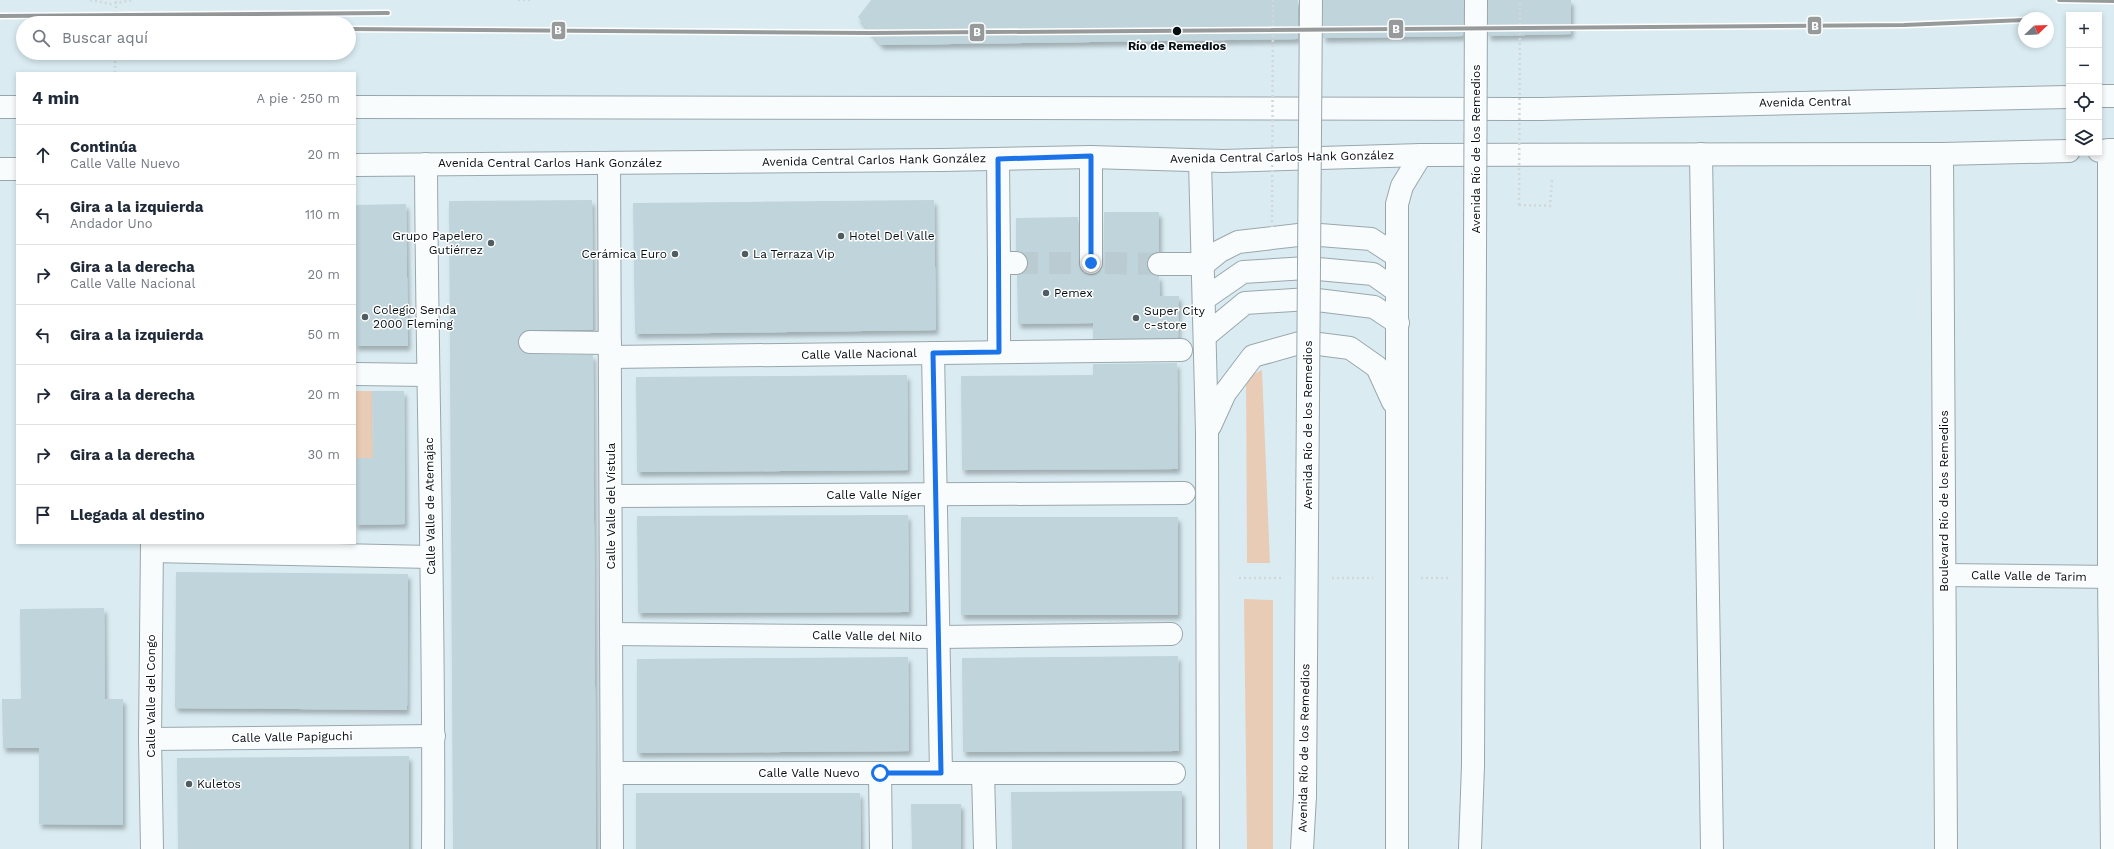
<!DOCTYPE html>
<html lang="es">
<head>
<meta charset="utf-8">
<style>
	body { margin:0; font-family:"Work Sans",sans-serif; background:#f6f6f7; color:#1f2937 }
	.controls { position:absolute; right:12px; top:12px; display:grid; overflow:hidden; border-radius:0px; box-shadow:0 2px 6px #0003 }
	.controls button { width:36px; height:36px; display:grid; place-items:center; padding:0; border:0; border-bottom:1px solid #e0e1e3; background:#fff; color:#1f2937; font:20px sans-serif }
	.compass { position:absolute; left:2018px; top:12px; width:36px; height:36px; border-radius:50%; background:#fff; box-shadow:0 2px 6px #0003; rotate:67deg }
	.stop { position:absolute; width:12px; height:12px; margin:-9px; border:3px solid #1a73e8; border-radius:50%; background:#fff }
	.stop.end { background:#1a73e8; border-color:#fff; box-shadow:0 1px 4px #0008 }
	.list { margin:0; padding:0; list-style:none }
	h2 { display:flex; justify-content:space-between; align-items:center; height:52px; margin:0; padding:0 16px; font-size:17px }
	h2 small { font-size:13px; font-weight:400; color:#747a83 }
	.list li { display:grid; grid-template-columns:26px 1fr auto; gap:12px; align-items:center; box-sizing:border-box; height:60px; padding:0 16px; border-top:1px solid #e0e1e3 }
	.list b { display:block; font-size:15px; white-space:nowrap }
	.list p { margin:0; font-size:13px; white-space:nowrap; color:#747a83 }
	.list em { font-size:13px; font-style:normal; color:#747a83 }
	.icon { flex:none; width:22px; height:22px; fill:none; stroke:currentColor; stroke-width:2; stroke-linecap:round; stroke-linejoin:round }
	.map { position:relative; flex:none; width:2114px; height:849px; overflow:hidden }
	.search { position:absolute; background:#fff; box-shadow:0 2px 6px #0003; left:16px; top:16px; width:340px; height:44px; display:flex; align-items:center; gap:10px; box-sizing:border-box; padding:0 14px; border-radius:22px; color:#747a83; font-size:15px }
	.panel { position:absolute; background:#fff; box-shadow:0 2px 6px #0003; left:16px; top:72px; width:340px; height:472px; border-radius:0px }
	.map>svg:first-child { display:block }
	.green { fill:#e9ccb6 }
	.building { fill:#bfd4db; filter:url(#shadow) }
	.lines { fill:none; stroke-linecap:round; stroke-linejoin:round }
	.minor-tunnel { stroke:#bacbd1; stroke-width:22; stroke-dasharray:22 11; stroke-linecap:butt }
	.minor-casing { stroke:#99a7ac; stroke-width:24 }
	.major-casing { stroke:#99a7ac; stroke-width:24 }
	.highway-casing { stroke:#99a7ac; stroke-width:24 }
	.path { stroke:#d2d7d9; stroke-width:2.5; stroke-dasharray:2 3; stroke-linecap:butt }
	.minor { stroke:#f9fcfd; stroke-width:22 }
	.major { stroke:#f9fcfd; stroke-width:22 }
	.highway { stroke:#f9fcfd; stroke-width:22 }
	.highway-bridge-casing { stroke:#99a7ac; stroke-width:24; stroke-linecap:butt }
	.path-bridge { stroke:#d2d7d9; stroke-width:2.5; stroke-dasharray:2 3; stroke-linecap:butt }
	.highway-bridge { stroke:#f9fcfd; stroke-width:22 }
	.metro-1-casing { stroke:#fff; stroke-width:7 }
	.metro-1 { stroke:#979a9b; stroke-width:4 }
	.route { stroke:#1a73e8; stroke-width:5 }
	.stop-dot { fill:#040f13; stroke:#fff; stroke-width:1.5 }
	.poi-dot { fill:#4f5c61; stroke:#fff; stroke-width:1.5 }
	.labels { text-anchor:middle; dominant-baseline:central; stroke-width:3; stroke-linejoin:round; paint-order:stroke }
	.stop-label { font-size:12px; font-weight:bold; fill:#040f13; stroke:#fff }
	.street-label { font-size:12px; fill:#040f13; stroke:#fff }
	.poi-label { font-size:12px; fill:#040f13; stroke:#fff; text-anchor:start }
	.line-badge { stroke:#fff; stroke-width:1.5 }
	.badge-label { font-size:11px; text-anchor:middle; font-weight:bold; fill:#fff }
</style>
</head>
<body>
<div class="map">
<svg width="2114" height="849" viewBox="0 0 2114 849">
	<defs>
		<filter id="shadow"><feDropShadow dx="2.5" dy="4.5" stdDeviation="2" flood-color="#0004"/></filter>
	</defs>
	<rect width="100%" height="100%" fill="#daecf2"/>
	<!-- green -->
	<g class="green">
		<path d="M1262,370L1270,563H1247L1246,378Z"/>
		<path d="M355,391H372L373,458H355Z"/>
		<path d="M1244,599L1273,600V849H1247Z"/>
	</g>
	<!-- building -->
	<g class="building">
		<path d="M871,0H1298V39L881,45L858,17Z"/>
		<path d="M1323,0H1464L1463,36L1323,38Z"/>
		<path d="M1488,0H1571V34L1488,36Z"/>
		<path d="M592,200L593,330H530L524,331L520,335L518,342L519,348L529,354L593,355L596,849H453L449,201Z"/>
		<path d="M934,200L936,330L635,334L633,203Z"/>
		<path d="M406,204L408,346H355V205Z"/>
		<path d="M1104,212H1159V252L1153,253L1148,257L1147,264L1152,275L1159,276L1160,296H1179L1178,338L1093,339V323L1018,324L1017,275L1027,270L1028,263L1023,252L1016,251V218L1078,217L1079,263L1084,274L1091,275L1102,270L1103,263Z"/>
		<path d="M1177,363L1178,469L962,470L961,376L1093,375V364Z"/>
		<path d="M907,375L908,470L637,472L636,377Z"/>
		<path d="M372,391H404L405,524L355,525V458H373Z"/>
		<path d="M908,515L909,612L638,613L637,516Z"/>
		<rect x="961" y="517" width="217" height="98"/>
		<path d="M176,572L408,574L407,710L175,708Z"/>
		<path d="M104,608L105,699H123V825L39,824V748H3L2,699H21L20,609Z"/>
		<path d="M1178,656L1179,751L963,752L962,658Z"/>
		<path d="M908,657L909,751L637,753V659Z"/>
		<path d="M409,756V849H178L177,758Z"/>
		<path d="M1182,791V849H1012L1011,792Z"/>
		<path d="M636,793H860L861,849H636Z"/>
		<path d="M911,804H961V849H912Z"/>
	</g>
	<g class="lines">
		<!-- minor-tunnel -->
		<g class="minor-tunnel">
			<path d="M1016,263H1073"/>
			<path d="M1105,263L1159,264"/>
		</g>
		<defs>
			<g id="minor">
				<path d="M2109,150V577L2112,849"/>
				<path d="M1701,154L1712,849"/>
				<path d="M1942,154L1946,849"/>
				<path d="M1091,157V263"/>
				<path d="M998,159L999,263H1016"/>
				<path d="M609,163L612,849"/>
				<path d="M426,164C427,392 435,621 433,849"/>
				<path d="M999,263V352"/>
				<path d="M1159,264H1204L1220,251L1238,242L1307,234L1371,239L1397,256"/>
				<path d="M1204,299L1243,272L1307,268L1373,274L1397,291"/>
				<path d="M1205,336L1245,303L1309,299L1374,307L1398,323"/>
				<path d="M530,342L610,343"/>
				<path d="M933,353L941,773"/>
				<path d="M610,357L1181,350"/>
				<path d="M355,374L427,375"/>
				<path d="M611,496L1184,493"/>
				<path d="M152,551L431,557"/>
				<path d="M1945,575L2114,577"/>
				<path d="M611,634L939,637L1171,634"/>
				<path d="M150,739L434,736"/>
				<path d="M612,773H1174"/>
				<path d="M880,773L881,849"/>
				<path d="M983,773L985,849"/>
				<path d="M152,849L150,739L152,543"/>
			</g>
			<g id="major">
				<path d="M2099,151L2114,150"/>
				<path d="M355,165L942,160L1091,157L1223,161L1421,155L1942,154L2069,151"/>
				<path d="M0,169H17"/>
			</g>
			<g id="highway">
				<path d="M2099,96H2114"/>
				<path d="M0,107H17"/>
				<path d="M355,107L1541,109L2069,97"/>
				<path d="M1200,161L1207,433L1208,849"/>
				<path d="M1210,426L1225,393L1253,356L1303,342L1350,348L1377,367L1393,402"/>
				<path d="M1302,849L1305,796"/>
				<path d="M1397,849V204L1402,186L1421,155"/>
				<path d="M1470,849L1473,765"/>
			</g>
		</defs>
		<!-- minor casing -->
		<use href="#minor" class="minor-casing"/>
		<!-- major casing -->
		<use href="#major" class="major-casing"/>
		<!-- highway casing -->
		<use href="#highway" class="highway-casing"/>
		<!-- path -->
		<g class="path">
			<path d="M90,0L111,4L133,0"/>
			<path d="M518,0H533"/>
			<path d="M115,73V53"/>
			<path d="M1519,205L1550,206L1552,179"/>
			<path d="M1239,578H1283"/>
			<path d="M1332,578H1373"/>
			<path d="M1421,578H1450"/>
		</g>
		<!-- minor -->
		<use href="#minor" class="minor"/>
		<!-- major -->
		<use href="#major" class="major"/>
		<!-- highway -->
		<use href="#highway" class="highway"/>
		<defs>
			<g id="highway-bridge">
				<path d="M1473,765L1476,0"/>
				<path d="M1305,796L1311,0"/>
			</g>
		</defs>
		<!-- highway-bridge casing -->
		<use href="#highway-bridge" class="highway-bridge-casing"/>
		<!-- path-bridge -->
		<g class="path-bridge">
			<path d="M116,23V0"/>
			<path d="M1519,205L1520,0"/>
			<path d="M1272,227L1273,0"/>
		</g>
		<!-- highway-bridge -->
		<use href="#highway-bridge" class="highway-bridge"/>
		<defs>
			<g id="metro-1">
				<path d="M2059,0L2114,1"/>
				<path d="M0,16L388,13"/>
				<path d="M349,29L871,33L1904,25L2024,20"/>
			</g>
		</defs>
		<!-- metro-1 casing -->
		<use href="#metro-1" class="metro-1-casing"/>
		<!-- metro-1 -->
		<use href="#metro-1" class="metro-1"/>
	</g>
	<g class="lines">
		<!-- route -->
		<path class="route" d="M880,773H941L933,353L999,352L998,159L1091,156V263"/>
	</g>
	<!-- markers -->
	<circle class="stop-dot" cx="1177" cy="31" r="5"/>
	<g class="poi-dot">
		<circle cx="841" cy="236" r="4"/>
		<circle cx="491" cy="243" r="4"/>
		<circle cx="675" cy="254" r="4"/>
		<circle cx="745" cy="254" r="4"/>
		<circle cx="1046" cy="293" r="4"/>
		<circle cx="365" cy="317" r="4"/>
		<circle cx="1136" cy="318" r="4"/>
		<circle cx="189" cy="784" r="4"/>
	</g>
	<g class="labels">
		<!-- stop labels -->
		<g class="stop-label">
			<text x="1177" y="46">Río de Remedios</text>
		</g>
		<!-- street labels -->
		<g class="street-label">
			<text transform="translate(1805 102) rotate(-1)">Avenida Central</text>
			<text transform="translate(1476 149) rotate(-90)">Avenida Río de los Remedios</text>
			<text transform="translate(1282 157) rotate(-1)">Avenida Central Carlos Hank González</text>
			<text transform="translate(874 160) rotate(-1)">Avenida Central Carlos Hank González</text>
			<text x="550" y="163">Avenida Central Carlos Hank González</text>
			<text transform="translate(859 354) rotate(-1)">Calle Valle Nacional</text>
			<text transform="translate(1308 425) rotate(-90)">Avenida Río de los Remedios</text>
			<text x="874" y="495">Calle Valle Níger</text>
			<text transform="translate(1944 501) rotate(-90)">Boulevard Río de los Remedios</text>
			<text transform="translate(430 506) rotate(-91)">Calle Valle de Atemajac</text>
			<text transform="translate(611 506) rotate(-90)">Calle Valle del Vístula</text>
			<text transform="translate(2029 576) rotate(1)">Calle Valle de Tarim</text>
			<text transform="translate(867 636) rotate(1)">Calle Valle del Nilo</text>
			<text transform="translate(151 696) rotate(-90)">Calle Valle del Congo</text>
			<text transform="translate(292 737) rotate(-1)">Calle Valle Papiguchi</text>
			<text transform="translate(1304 748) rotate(-89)">Avenida Río de los Remedios</text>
			<text x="809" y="773">Calle Valle Nuevo</text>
		</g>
		<!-- poi labels -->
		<g class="poi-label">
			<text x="483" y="236" text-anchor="end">Grupo Papelero<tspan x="483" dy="14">Gutiérrez</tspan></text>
			<text x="849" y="236">Hotel Del Valle</text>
			<text x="667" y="254" text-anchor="end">Cerámica Euro</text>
			<text x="753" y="254">La Terraza Vip</text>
			<text x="1054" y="293">Pemex</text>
			<text x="373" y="310">Colegio Senda<tspan x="373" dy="14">2000 Fleming</tspan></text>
			<text x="1144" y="311">Super City<tspan x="1144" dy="14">c-store</tspan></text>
			<text x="197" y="784">Kuletos</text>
		</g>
	</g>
	<g class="line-badge">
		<rect x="1807" y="16" width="15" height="19" rx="4" fill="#979a9b"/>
		<rect x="1388" y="19" width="16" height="20" rx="4" fill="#979a9b"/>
		<rect x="551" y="21" width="15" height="19" rx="4" fill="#979a9b"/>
		<rect x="969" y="23" width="16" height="19" rx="4" fill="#979a9b"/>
	</g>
	<g class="badge-label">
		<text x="1815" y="30">B</text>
		<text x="1396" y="33">B</text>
		<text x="558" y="34">B</text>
		<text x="977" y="36">B</text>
	</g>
</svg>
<div class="controls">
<button>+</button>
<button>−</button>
<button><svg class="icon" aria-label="locate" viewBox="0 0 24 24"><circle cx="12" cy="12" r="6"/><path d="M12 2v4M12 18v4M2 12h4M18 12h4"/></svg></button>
<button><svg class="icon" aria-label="layers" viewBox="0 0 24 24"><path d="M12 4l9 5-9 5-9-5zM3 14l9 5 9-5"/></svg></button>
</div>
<svg class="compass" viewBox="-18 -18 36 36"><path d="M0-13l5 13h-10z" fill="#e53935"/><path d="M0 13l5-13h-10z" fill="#747a83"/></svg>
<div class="stop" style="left:880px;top:773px"></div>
<div class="stop end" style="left:1091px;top:263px"></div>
<div class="search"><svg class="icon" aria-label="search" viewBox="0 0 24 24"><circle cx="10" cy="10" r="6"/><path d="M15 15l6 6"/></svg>Buscar aquí</div>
<section class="panel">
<h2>4 min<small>A pie · 250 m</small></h2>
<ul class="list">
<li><svg class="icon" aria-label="ahead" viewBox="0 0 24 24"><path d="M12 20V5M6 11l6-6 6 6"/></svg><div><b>Continúa</b><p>Calle Valle Nuevo</p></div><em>20 m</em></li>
<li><svg class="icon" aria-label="left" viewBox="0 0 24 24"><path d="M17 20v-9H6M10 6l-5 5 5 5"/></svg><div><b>Gira a la izquierda</b><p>Andador Uno</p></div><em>110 m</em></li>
<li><svg class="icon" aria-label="right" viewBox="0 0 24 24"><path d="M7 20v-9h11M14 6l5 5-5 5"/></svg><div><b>Gira a la derecha</b><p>Calle Valle Nacional</p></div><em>20 m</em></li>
<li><svg class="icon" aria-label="left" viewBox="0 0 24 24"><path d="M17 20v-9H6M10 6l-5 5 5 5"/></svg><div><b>Gira a la izquierda</b></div><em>50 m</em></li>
<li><svg class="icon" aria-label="right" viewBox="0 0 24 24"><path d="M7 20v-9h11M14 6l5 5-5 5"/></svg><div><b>Gira a la derecha</b></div><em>20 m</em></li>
<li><svg class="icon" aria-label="right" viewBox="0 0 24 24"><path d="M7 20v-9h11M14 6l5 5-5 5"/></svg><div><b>Gira a la derecha</b></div><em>30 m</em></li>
<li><svg class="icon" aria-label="arrive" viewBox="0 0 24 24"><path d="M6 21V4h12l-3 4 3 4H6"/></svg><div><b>Llegada al destino</b></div></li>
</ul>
</section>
</div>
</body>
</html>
